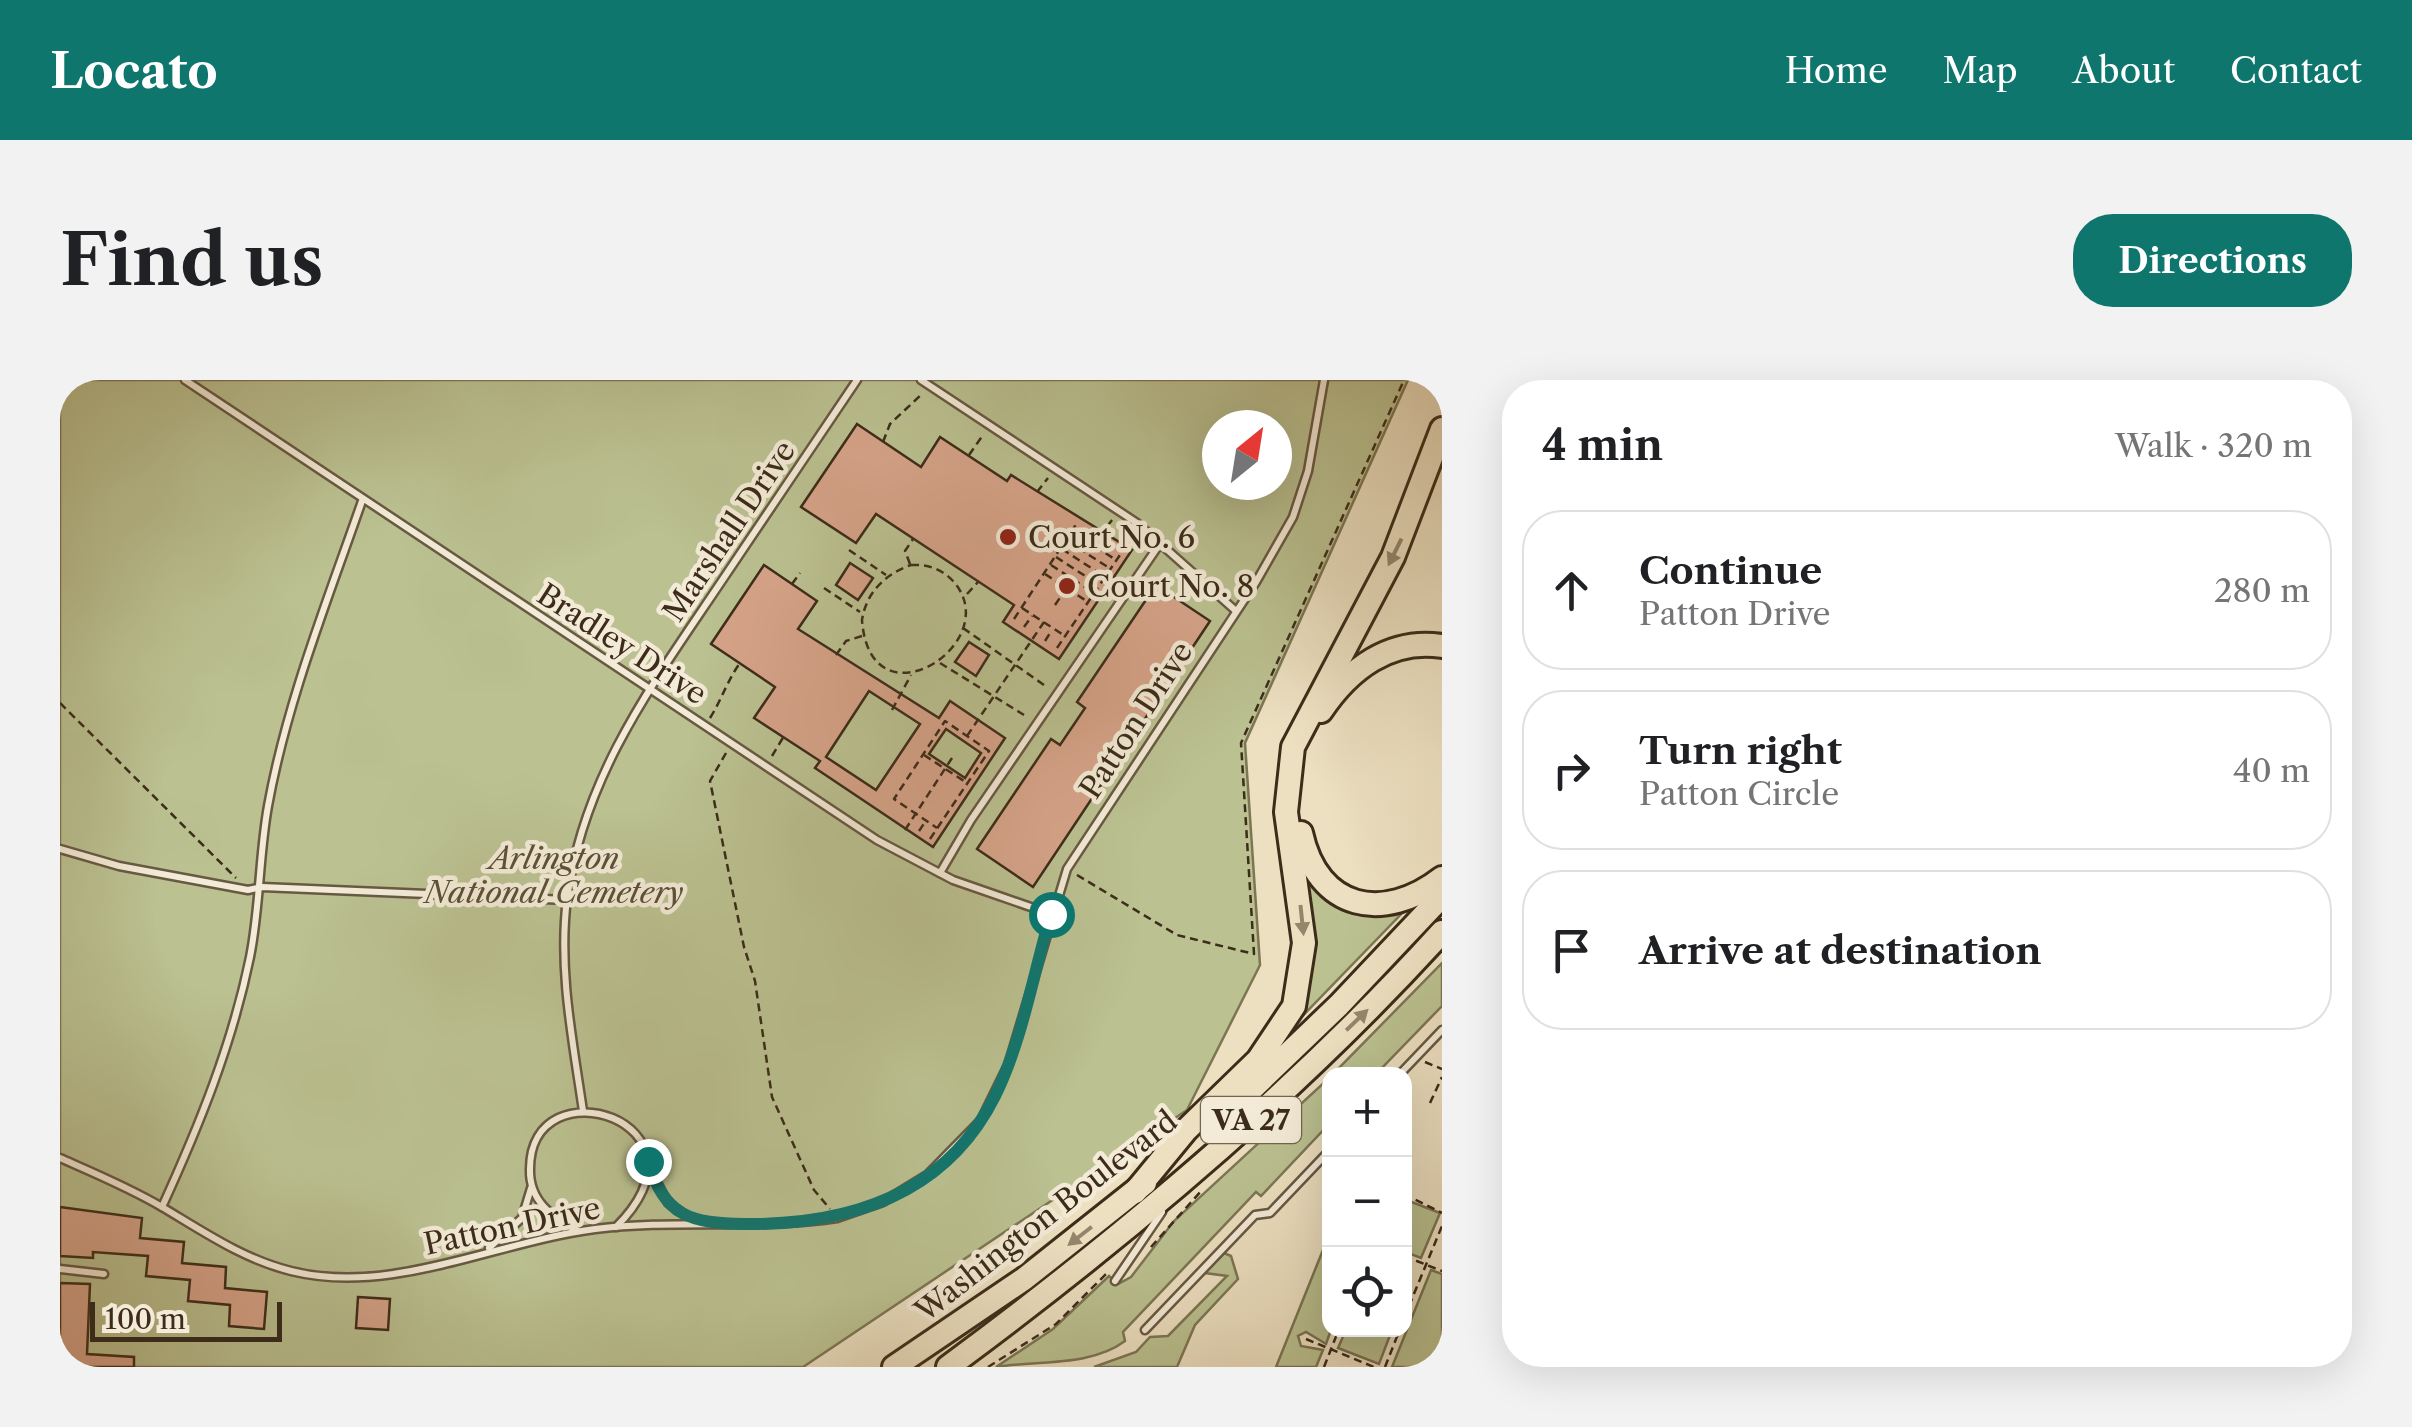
<!DOCTYPE html>
<html lang="en">
<head>
<meta charset="utf-8">
<style>
	body { margin:0; font-family:"Libre Caslon Text",serif; background:#f2f2f2; color:#202124 }
	.controls { position:absolute; right:30px; bottom:30px; display:grid; overflow:hidden; border-radius:20px; box-shadow:0 10px 40px #0002 }
	.controls button { width:90px; height:90px; display:grid; place-items:center; padding:0; border:0; border-bottom:2px solid #e0e0e0; background:#fff; color:#202124; font:50px sans-serif }
	.compass { position:absolute; left:1142px; top:30px; width:90px; height:90px; border-radius:50%; background:#fff; box-shadow:0 10px 40px #0002; rotate:30deg }
	.scale { position:absolute; left:30px; bottom:25px; width:192px; box-sizing:border-box; padding-left:10px; border:5px solid #3c2c19; border-top:0; font-size:28px; line-height:35px; white-space:nowrap; color:#3c2c19; -webkit-text-stroke:8px #f3ebd7; paint-order:stroke }
	.stop { position:absolute; width:30px; height:30px; margin:-22px; border:8px solid #0f766e; border-radius:50%; background:#fff }
	.stop.end { background:#0f766e; border-color:#fff; box-shadow:0 2px 10px #0008 }
	.list { margin:0; padding:0; list-style:none }
	h2 { display:flex; justify-content:space-between; align-items:center; height:130px; margin:0; padding:0 40px; font-size:42px }
	h2 small { font-size:32px; font-weight:400; color:#757577 }
	.list li { display:grid; grid-template-columns:65px 1fr auto; gap:30px; align-items:center; box-sizing:border-box; height:160px; margin:0 20px 20px; padding:0 20px; border:2px solid #e0e0e0; border-radius:40px }
	.list b { display:block; font-size:38px; white-space:nowrap }
	.list p { margin:0; font-size:32px; white-space:nowrap; color:#757577 }
	.list em { font-size:32px; font-style:normal; color:#757577 }
	.icon { flex:none; width:55px; height:55px; fill:none; stroke:currentColor; stroke-width:2; stroke-linecap:round; stroke-linejoin:round }
	.map { position:relative; flex:none; width:1382px; height:987px; overflow:hidden; border-radius:40px }
	header { display:flex; align-items:center; gap:60px; box-sizing:border-box; height:140px; padding:0 50px; background:#0f766e; color:#fff }
	header strong { font-size:48px }
	nav { display:flex; gap:55px; margin-inline-start:auto; font-size:35px }
	.intro { display:flex; align-items:center; justify-content:space-between; box-sizing:border-box; height:240px; padding:0 60px }
	h1 { margin:0; font-size:70px }
	.button { padding:25px 45px; border-radius:40px; background:#0f766e; color:#fff; font-size:35px; font-weight:700 }
	main { display:flex; gap:60px; padding:0 60px }
	aside { flex:1; background:#fff; border-radius:40px; box-shadow:0 10px 40px #0002 }
	.map>svg:first-child { display:block }
	.green { fill:#bbc191; stroke:#7c7655; stroke-width:2.5; fill-rule:evenodd }
	.building { fill:#d6a389; stroke:#3c2c19; stroke-width:2.5; fill-rule:evenodd }
	.lines { fill:none; stroke-linecap:round; stroke-linejoin:round }
	.lane-casing { stroke:#685943; stroke-width:11 }
	.highway-casing { stroke:#3c2c19; stroke-width:28 }
	.path { stroke:#3c2c19; stroke-width:2.5; stroke-dasharray:8 5; stroke-linecap:butt }
	.lane { stroke:#f3ebd7; stroke-width:6 }
	.highway { stroke:#ece0c1; stroke-width:22 }
	.oneway { fill:#94866d }
	.route { stroke:#0f766e; stroke-width:12 }
	.poi-dot { fill:#8f2418; stroke:#f3ebd7; stroke-width:4 }
	.labels { text-anchor:middle; dominant-baseline:central; stroke-width:9; stroke-linejoin:round; paint-order:stroke }
	.shield { fill:#f3ebd7; stroke:#736552; stroke-width:2.5 }
	.shield-label { font-size:28px; font-weight:bold; fill:#3c2c19 }
	.street-label { font-size:30px; fill:#3c2c19; stroke:#f3ebd7 }
	.poi-label { font-size:30px; fill:#3c2c19; stroke:#f3ebd7; text-anchor:start }
	.park-label { font-size:30px; font-style:italic; fill:#5c5137; stroke:#f3ebd7 }
</style>
</head>
<body>
<header>
<strong>Locato</strong>
<nav><a>Home</a><a>Map</a><a>About</a><a>Contact</a></nav>
</header>
<div class="intro"><h1>Find us</h1><a class="button">Directions</a></div>
<main>
<div class="map">
<svg width="1382" height="987" viewBox="0 0 1382 987">
	<rect width="100%" height="100%" fill="#ece0c1"/>
	<filter id="stains"><feTurbulence type="fractalNoise" baseFrequency=".002" numOctaves="4"/><feColorMatrix values="0 0 0 0 .2 0 0 0 0 .09 0 0 0 0 .02 0 0 0 .5 -.17"/></filter>
	<radialGradient id="worn" r=".72"><stop offset=".6" stop-color="#630" stop-opacity="0"/><stop offset="1" stop-color="#630" stop-opacity=".3"/></radialGradient>
	<!-- green -->
	<g class="green">
		<path d="M0,0H1348L1185,363L1200,585L1127,730L743,987H0ZM1157,45H1217V105H1157Z"/>
		<path d="M1237,472L1252,499L1349,526L1229,650Z"/>
		<path d="M1382,583V626L1316,694H1273Z"/>
		<path d="M1269,698V744L1201,816L1196,812L1063,952L1065,961C1030,987 978,980 936,987L993,949L1049,896L1058,904L1071,897L1114,841Z"/>
		<path d="M1344,819L1380,833L1361,878L1345,872Z"/>
		<path d="M1269,855L1271,950L1266,964L1246,952L1238,956L1241,966L1263,970L1256,987H1216Z"/>
		<path d="M1164,873L1171,876L1178,899L1135,945L1117,987H1034L1076,972L1090,957L1108,956L1167,896L1145,893Z"/>
		<path d="M1371,890L1382,894V962L1372,987H1332Z"/>
		<path d="M1286,950H1332L1319,984L1278,968Z"/>
	</g>
	<!-- building -->
	<g class="building">
		<path d="M797,44L861,87L880,57L947,101L951,95L1072,170L999,279L943,242L954,225L816,134L796,163L741,127Z"/>
		<path d="M790,183L813,198L798,220L776,205Z"/>
		<path d="M704,185L757,221L738,249L879,338L890,321L945,358L873,467L755,388L760,381L694,338L715,307L651,264ZM809,311L860,344L816,410L766,377ZM886,349L921,373L905,398L869,374Z"/>
		<path d="M1096,205L1150,241L973,507L917,469L991,359L1000,365L1025,328L1017,322Z"/>
		<path d="M909,262L929,275L916,296L895,282Z"/>
		<path d="M0,827L82,838L80,858L124,862L122,883L166,887L165,908L207,912L204,949L169,946L170,925L128,921L130,900L86,896L88,876L33,872V878L0,876Z"/>
		<path d="M0,903L30,904L27,974L74,977V987H0Z"/>
		<path d="M298,917L330,919L328,950L296,948Z"/>
	</g>
	<g class="lines">
		<defs>
			<g id="lane">
				<path d="M125,0L817,460L893,500L991,534"/>
				<path d="M861,0L1077,143L1176,231"/>
				<path d="M0,469L59,486L188,510L202,507L507,520"/>
				<path d="M880,493L911,440L1101,162"/>
				<path d="M1340,694L1382,650"/>
				<path d="M523,731C513,662 498,589 507,519C523,398 591,306 657,208C704,139 750,69 797,0"/>
				<path d="M0,778C34,793 70,808 102,827C144,852 183,879 231,891C332,916 435,862 535,849C616,839 697,850 777,838L823,822L867,795L921,740L948,685L1007,489L1196,202L1233,137L1248,91L1264,0"/>
				<path d="M591,791L608,823L638,843"/>
				<path d="M102,827C139,746 172,665 190,577C200,527 199,476 208,426C227,321 267,222 302,121"/>
				<path d="M518,851C492,837 469,821 470,789C470,682 662,741 556,847"/>
				<path d="M429,868L462,838L471,808"/>
				<path d="M0,889L44,894"/>
				<path d="M1055,901L1102,832"/>
				<path d="M1085,950L1195,835L1210,833L1270,770"/>
			</g>
			<g id="highway">
				<path d="M1261,331C1289,289 1330,258 1382,266"/>
				<path d="M1241,453C1258,531 1324,543 1382,498"/>
				<path d="M1177,723L1279,625L1382,516"/>
				<path d="M1075,812L1126,750L1198,680L1234,626L1244,563L1226,432L1233,367L1333,177L1382,49"/>
				<path d="M834,987L964,899L1085,803"/>
				<path d="M888,987C1064,857 1235,714 1382,552"/>
			</g>
		</defs>
		<!-- lane casing -->
		<use href="#lane" class="lane-casing"/>
		<!-- highway casing -->
		<use href="#highway" class="highway-casing"/>
		<!-- path -->
		<g class="path">
			<path d="M823,62L830,44L862,14"/>
			<path d="M909,75L923,55"/>
			<path d="M977,112L988,98"/>
			<path d="M1013,152L1056,180"/>
			<path d="M1024,157L1030,149"/>
			<path d="M1007,161L1051,189"/>
			<path d="M1033,165L1052,140"/>
			<path d="M1002,169L1045,197"/>
			<path d="M789,170L826,195"/>
			<path d="M1045,171L1051,162"/>
			<path d="M996,177L1039,205"/>
			<path d="M850,184L845,171L853,159"/>
			<path d="M851,185C867,184 882,189 893,201C948,262 810,351 802,240C806,213 825,194 851,185Z"/>
			<path d="M991,185L1034,213"/>
			<path d="M985,194L1028,222"/>
			<path d="M732,204L740,193"/>
			<path d="M764,208L800,232"/>
			<path d="M907,214L919,201"/>
			<path d="M995,225L1006,209"/>
			<path d="M962,228L1005,256"/>
			<path d="M954,239L1017,143"/>
			<path d="M964,247L972,236"/>
			<path d="M903,248L984,305"/>
			<path d="M985,261L992,250"/>
			<path d="M997,268L1062,172"/>
			<path d="M776,275L786,261L802,256"/>
			<path d="M880,283L964,335"/>
			<path d="M0,323L176,498"/>
			<path d="M832,330L851,295"/>
			<path d="M650,338C662,319 667,301 680,283"/>
			<path d="M907,356L984,242"/>
			<path d="M666,373L650,401L684,567L695,601L712,717L754,810L770,829"/>
			<path d="M864,375L907,403"/>
			<path d="M712,376L724,356"/>
			<path d="M845,450L892,378"/>
			<path d="M859,451L865,442"/>
			<path d="M870,459L929,371L885,341L834,419L877,448"/>
			<path d="M1017,495L1117,555L1194,574L1181,363L1344,0"/>
			<path d="M1365,682L1382,689"/>
			<path d="M1370,723L1382,697"/>
			<path d="M1344,814L1382,833"/>
			<path d="M1091,867L1142,810"/>
			<path d="M1344,876L1382,891"/>
			<path d="M1344,938L1382,846"/>
			<path d="M1246,959L1314,987"/>
			<path d="M928,987L996,944L1048,892"/>
			<path d="M1264,987L1279,949"/>
			<path d="M1325,987L1340,949"/>
		</g>
		<!-- lane -->
		<use href="#lane" class="lane"/>
		<!-- highway -->
		<use href="#highway" class="highway"/>
	</g>
	<!-- one-way arrows -->
	<defs><path id="oneway-solid" d="M-6-.8H1V-3.2L6.5 0L1 3.2V.8H-6Z" transform="scale(2.5)"/></defs>
	<g class="oneway">
		<use href="#oneway-solid" transform="translate(1335 172) rotate(116)"/>
		<use href="#oneway-solid" transform="translate(1242 540) rotate(84)"/>
		<use href="#oneway-solid" transform="translate(1297 640) rotate(-44)"/>
		<use href="#oneway-solid" transform="translate(1020 856) rotate(142)"/>
	</g>
	<g class="lines">
		<!-- route -->
		<path class="route" d="M588,781C604,837 631,843 685,844C787,845 885,816 935,716C963,659 973,594 991,534"/>
	</g>
	<!-- markers -->
	<g class="poi-dot">
		<circle cx="948" cy="157" r="10"/>
		<circle cx="1007" cy="206" r="10"/>
	</g>
	<g class="labels">
		<!-- shield labels -->
		<rect class="shield" x="1141" y="717" width="100" height="46" rx="8"/>
		<g class="shield-label">
			<text x="1191" y="740">VA 27</text>
		</g>
		<!-- street labels -->
		<g class="street-label">
			<text transform="translate(669 151) rotate(-56)">Marshall Drive</text>
			<text transform="translate(562 264) rotate(33)">Bradley Drive</text>
			<text transform="translate(1076 340) rotate(-57)">Patton Drive</text>
			<text transform="translate(986 836) rotate(-38)">Washington Boulevard</text>
			<text transform="translate(452 846) rotate(-12)">Patton Drive</text>
		</g>
		<!-- poi labels -->
		<g class="poi-label">
			<text x="968" y="157">Court No. 6</text>
			<text x="1027" y="206">Court No. 8</text>
		</g>
		<!-- park labels -->
		<g class="park-label">
			<text x="494" y="478">Arlington<tspan x="494" dy="34">National Cemetery</tspan></text>
		</g>
	</g>
	<rect width="100%" height="100%" filter="url(#stains)"/>
	<rect width="100%" height="100%" fill="url(#worn)"/>
</svg>
<div class="controls">
<button>+</button>
<button>−</button>
<button><svg class="icon" aria-label="locate" viewBox="0 0 24 24"><circle cx="12" cy="12" r="6"/><path d="M12 2v4M12 18v4M2 12h4M18 12h4"/></svg></button>
</div>
<svg class="compass" viewBox="-18 -18 36 36"><path d="M0-13l5 13h-10z" fill="#e53935"/><path d="M0 13l5-13h-10z" fill="#757577"/></svg>
<div class="scale">100 m</div>
<div class="stop" style="left:991px;top:534px"></div>
<div class="stop end" style="left:588px;top:781px"></div>
</div>
<aside>
<h2>4 min<small>Walk · 320 m</small></h2>
<ul class="list">
<li><svg class="icon" aria-label="ahead" viewBox="0 0 24 24"><path d="M12 20V5M6 11l6-6 6 6"/></svg><div><b>Continue</b><p>Patton Drive</p></div><em>280 m</em></li>
<li><svg class="icon" aria-label="right" viewBox="0 0 24 24"><path d="M7 20v-9h11M14 6l5 5-5 5"/></svg><div><b>Turn right</b><p>Patton Circle</p></div><em>40 m</em></li>
<li><svg class="icon" aria-label="arrive" viewBox="0 0 24 24"><path d="M6 21V4h12l-3 4 3 4H6"/></svg><div><b>Arrive at destination</b></div></li>
</ul>
</aside>
</main>
</body>
</html>
